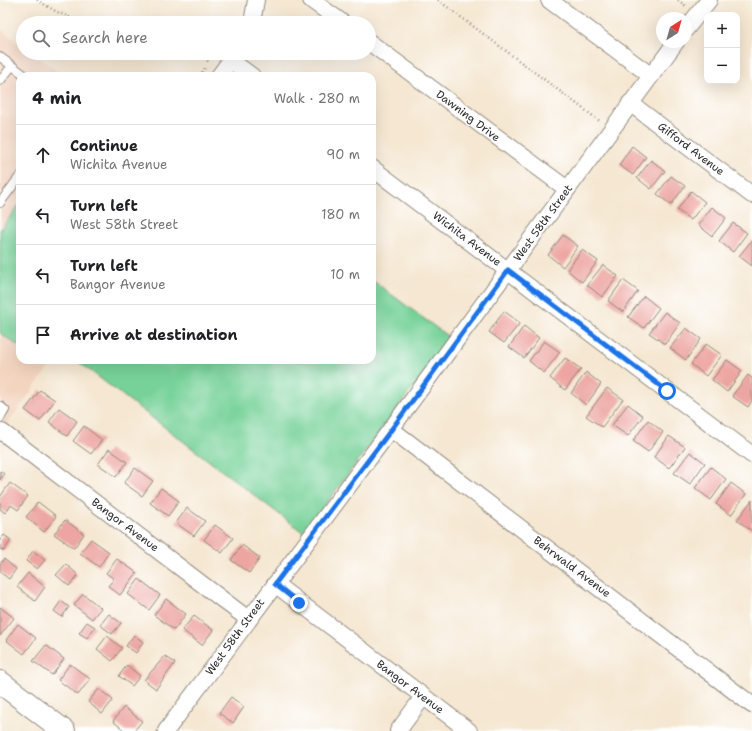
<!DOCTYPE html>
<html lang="en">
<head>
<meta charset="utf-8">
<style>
	body { margin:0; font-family:"Shantell Sans",sans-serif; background:#f2f2f2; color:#202124 }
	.controls { position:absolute; right:12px; top:12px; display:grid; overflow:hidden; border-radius:8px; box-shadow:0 4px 16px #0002 }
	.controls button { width:36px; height:36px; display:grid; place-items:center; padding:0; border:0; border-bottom:1px solid #e0e0e0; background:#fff; color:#202124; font:20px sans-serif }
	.compass { position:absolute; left:656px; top:12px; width:36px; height:36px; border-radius:50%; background:#fff; box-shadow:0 4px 16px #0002; rotate:37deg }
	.stop { position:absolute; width:12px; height:12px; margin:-9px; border:3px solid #1a73e8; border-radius:50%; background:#fff }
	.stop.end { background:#1a73e8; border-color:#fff; box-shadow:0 1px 4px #0008 }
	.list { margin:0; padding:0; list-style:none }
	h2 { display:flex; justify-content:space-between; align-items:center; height:52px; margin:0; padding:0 16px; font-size:17px }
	h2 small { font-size:13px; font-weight:400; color:#757577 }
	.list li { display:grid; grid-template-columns:26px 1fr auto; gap:12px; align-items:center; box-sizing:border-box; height:60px; padding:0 16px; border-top:1px solid #e0e0e0 }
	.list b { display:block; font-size:15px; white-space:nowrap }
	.list p { margin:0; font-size:13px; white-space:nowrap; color:#757577 }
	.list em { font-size:13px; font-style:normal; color:#757577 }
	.icon { flex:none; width:22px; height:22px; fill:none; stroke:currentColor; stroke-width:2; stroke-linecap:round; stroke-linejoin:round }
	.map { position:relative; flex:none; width:752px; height:731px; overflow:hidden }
	.search { position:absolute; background:#fff; box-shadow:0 4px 16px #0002; left:16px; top:16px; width:360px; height:44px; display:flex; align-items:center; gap:10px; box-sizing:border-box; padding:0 14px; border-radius:22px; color:#757577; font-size:15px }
	.panel { position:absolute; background:#fff; box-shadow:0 4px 16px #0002; left:16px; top:72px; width:360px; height:292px; border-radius:12px }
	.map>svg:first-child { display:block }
	.built { fill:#f3d4bf }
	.green { fill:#77d299; stroke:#517e62 }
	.building { fill:#eda5a1 }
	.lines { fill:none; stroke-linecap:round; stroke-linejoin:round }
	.lane-casing { stroke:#90897e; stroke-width:10 }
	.street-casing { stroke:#90897e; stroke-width:18 }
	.secondary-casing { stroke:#90897e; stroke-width:24 }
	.path { stroke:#90897e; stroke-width:2.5; stroke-dasharray:1 3; stroke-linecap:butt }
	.lane { stroke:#fff; stroke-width:8 }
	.street { stroke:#fff; stroke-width:16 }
	.secondary { stroke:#fff; stroke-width:22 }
	.route { stroke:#1a73e8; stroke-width:5 }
	.labels { text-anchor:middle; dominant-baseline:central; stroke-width:3; stroke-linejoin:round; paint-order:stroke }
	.street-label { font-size:11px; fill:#2b2b2b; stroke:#fff }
</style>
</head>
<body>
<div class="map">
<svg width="752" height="731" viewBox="0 0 752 731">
	<rect width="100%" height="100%" fill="#fff"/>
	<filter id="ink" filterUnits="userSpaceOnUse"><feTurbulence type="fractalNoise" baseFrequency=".025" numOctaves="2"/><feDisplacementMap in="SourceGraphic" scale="8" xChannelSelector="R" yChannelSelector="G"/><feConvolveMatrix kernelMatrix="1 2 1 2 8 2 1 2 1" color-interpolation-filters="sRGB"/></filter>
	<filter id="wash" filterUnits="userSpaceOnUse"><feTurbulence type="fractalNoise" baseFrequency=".012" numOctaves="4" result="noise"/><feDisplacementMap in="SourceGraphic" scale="16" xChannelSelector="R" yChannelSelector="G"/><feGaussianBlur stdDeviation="0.9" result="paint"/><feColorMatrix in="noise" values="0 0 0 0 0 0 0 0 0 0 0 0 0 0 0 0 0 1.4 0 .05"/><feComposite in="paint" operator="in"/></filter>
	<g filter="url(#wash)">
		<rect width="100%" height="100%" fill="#f5e7d1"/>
		<!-- built -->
		<g class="built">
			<path d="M0,29L23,46V53H33L63,76H20V204L0,230Z"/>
			<path d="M0,333L20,347V360H39L49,367L0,434Z"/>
		</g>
		<!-- green -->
		<g class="green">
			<path d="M20,204V347L0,333V230Z"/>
			<path d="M372,280L450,338L304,533L76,360H372Z"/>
		</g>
		<g id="blocks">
			<!-- building -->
			<g class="building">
				<path d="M632,146L646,157L633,175L619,165Z"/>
				<path d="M651,160L665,171L651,189L637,178Z"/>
				<path d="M671,176L685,186L671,205L657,194Z"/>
				<path d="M691,191L705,202L691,220L677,210Z"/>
				<path d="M712,207L726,218L712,236L698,225Z"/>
				<path d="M733,223L747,233L733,252L719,241Z"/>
				<path d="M563,235L578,246L563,267L548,255Z"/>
				<path d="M752,240V266L739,256Z"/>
				<path d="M582,250L598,261L582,282L567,270Z"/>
				<path d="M603,265L618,276L602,297L587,285Z"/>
				<path d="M623,280L638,291L623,312L608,301Z"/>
				<path d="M644,296L659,308L644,328L628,317Z"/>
				<path d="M504,311L520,323L504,343L489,332Z"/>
				<path d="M665,312L680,323L665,344L649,333Z"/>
				<path d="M524,326L539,338L524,358L509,347Z"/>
				<path d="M686,328L701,339L686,360L670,348Z"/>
				<path d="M544,341L560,352L544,373L529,361Z"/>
				<path d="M706,344L722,355L706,376L691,364Z"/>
				<path d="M565,358L581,369L565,390L550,378Z"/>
				<path d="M727,360L742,371L727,392L712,380Z"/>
				<path d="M586,372L601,384L586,405L571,393Z"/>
				<path d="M748,375L752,378V401L748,407L732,396Z"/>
				<path d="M607,388L623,399L602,427L586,416Z"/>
				<path d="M40,390L55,400L40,421L25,410Z"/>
				<path d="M628,404L643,416L628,436L612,425Z"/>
				<path d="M59,408L77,421L67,436L49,422Z"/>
				<path d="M648,420L663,432L648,452L633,441Z"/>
				<path d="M84,426L102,440L91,454L73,441Z"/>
				<path d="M669,436L685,447L669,468L654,457Z"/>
				<path d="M109,449L127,462L116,477L98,464Z"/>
				<path d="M690,452L705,463L690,484L674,473Z"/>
				<path d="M711,467L726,479L711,500L695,488Z"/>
				<path d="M135,468L153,481L142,496L124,483Z"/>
				<path d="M0,471L4,474L0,480Z"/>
				<path d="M10,483L28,496L18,510L11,505L5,513L0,509V497Z"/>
				<path d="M731,483L746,494L731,515L716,504Z"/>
				<path d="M161,488L179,501L168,516L150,503Z"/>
				<path d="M752,500V531L737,520Z"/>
				<path d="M38,502L56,516L44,532L26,517Z"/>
				<path d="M187,508L205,521L194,536L176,523Z"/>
				<path d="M65,520L84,534L74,548L54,534Z"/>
				<path d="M215,525L233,538L222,553L204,540Z"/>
				<path d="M4,535L11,540L4,551L0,549V540Z"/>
				<path d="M91,539L109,552L99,567L80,553Z"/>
				<path d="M242,545L260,558L249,573L231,560Z"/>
				<path d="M33,551L45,560L37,569L26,561Z"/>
				<path d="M4,559L16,569L9,579L0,572V564Z"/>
				<path d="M117,559L137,573L120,595L108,586L114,579L106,573Z"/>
				<path d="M66,564L78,575L69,586L56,575Z"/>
				<path d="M28,573L45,587L35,601L17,587Z"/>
				<path d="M139,579L160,595L149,610L128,594Z"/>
				<path d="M83,594L101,608L92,619L74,605Z"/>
				<path d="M166,599L186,614L174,630L154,615Z"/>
				<path d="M61,601L69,607L62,617L54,611Z"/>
				<path d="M0,607L14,618L0,636Z"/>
				<path d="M109,614L121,623L112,634L100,625Z"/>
				<path d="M194,616L213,630L202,645L182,630Z"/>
				<path d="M87,622L95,627L87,638L79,633Z"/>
				<path d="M18,624L36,638L24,654L6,640Z"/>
				<path d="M134,635L143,642L136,653L126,646Z"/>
				<path d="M107,636L122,648L112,661L97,649Z"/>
				<path d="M46,645L64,659L52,675L33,661Z"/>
				<path d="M165,656L175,663L156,689L144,680Z"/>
				<path d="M70,664L90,679L78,695L58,680Z"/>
				<path d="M127,665L140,676L132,686L119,676Z"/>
				<path d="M99,689L113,700L102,714L88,702Z"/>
				<path d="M231,697L244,707L233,723L219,713Z"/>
				<path d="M124,707L142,721L134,731H125L113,721Z"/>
			</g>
		</g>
	</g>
	<g filter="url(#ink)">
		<use href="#blocks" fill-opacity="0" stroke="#90897e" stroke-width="1"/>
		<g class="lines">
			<defs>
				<g id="lane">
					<path d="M0,57L26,76"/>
					<path d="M0,81L12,66"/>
					<path d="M0,203L20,176"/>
					<path d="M0,406L5,410L0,418"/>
				</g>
				<g id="street">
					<path d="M311,0L343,23"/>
					<path d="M549,0L650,75"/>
					<path d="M252,23L256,0"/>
					<path d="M686,29L709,0"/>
					<path d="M369,42L567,189"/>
					<path d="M230,60L252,76"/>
					<path d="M219,76L236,53"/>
					<path d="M630,103L752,195"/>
					<path d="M372,168L752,455"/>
					<path d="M391,429L752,705"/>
					<path d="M2,432L248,619"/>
					<path d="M275,584L469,731"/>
					<path d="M166,731L391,429L676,42"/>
					<path d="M398,731L423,697"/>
				</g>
				<path id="secondary" d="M0,682L64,731"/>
			</defs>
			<!-- lane casing -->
			<use href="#lane" class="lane-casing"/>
			<!-- street casing -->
			<use href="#street" class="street-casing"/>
			<!-- secondary casing -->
			<use href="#secondary" class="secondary-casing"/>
			<!-- path -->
			<g class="path">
				<path d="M37,0L57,12L83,23"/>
				<path d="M438,0L601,122"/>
				<path d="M678,0L686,6"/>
				<path d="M198,53L209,62"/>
				<path d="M200,76L206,66"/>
			</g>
			<!-- lane -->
			<use href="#lane" class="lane"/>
			<!-- street -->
			<use href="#street" class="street"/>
			<!-- secondary -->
			<use href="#secondary" class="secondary"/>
		</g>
	</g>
	<g class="lines" filter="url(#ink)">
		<!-- route -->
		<path class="route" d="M299,603L275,584L391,430L508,270L667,391"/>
	</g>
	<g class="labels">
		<!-- street labels -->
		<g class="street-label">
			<text transform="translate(468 116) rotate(37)">Dawning Drive</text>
			<text transform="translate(691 149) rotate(37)">Gifford Avenue</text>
			<text transform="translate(543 223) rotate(-54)">West 58th Street</text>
			<text transform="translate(467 239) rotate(37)">Wichita Avenue</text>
			<text transform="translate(125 525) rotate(37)">Bangor Avenue</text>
			<text transform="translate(572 567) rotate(37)">Behrwald Avenue</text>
			<text transform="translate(235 637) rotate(-54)">West 58th Street</text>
			<text transform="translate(410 687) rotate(37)">Bangor Avenue</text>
		</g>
	</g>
</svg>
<div class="controls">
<button>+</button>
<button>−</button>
</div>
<svg class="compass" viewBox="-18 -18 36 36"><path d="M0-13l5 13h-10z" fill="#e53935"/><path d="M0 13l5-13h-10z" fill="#757577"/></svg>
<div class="stop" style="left:667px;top:391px"></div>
<div class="stop end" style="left:299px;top:603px"></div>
<div class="search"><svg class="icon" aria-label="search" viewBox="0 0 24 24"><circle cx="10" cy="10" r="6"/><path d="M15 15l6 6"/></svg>Search here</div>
<section class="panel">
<h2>4 min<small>Walk · 280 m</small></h2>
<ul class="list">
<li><svg class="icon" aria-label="ahead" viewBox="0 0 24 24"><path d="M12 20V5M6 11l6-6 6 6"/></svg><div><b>Continue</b><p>Wichita Avenue</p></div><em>90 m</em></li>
<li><svg class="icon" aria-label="left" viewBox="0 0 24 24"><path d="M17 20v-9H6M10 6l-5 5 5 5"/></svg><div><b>Turn left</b><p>West 58th Street</p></div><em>180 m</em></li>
<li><svg class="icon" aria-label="left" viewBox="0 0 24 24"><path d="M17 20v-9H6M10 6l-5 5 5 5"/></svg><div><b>Turn left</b><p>Bangor Avenue</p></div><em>10 m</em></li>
<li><svg class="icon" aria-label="arrive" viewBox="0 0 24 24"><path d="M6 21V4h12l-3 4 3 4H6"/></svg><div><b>Arrive at destination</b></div></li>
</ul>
</section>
</div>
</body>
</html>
